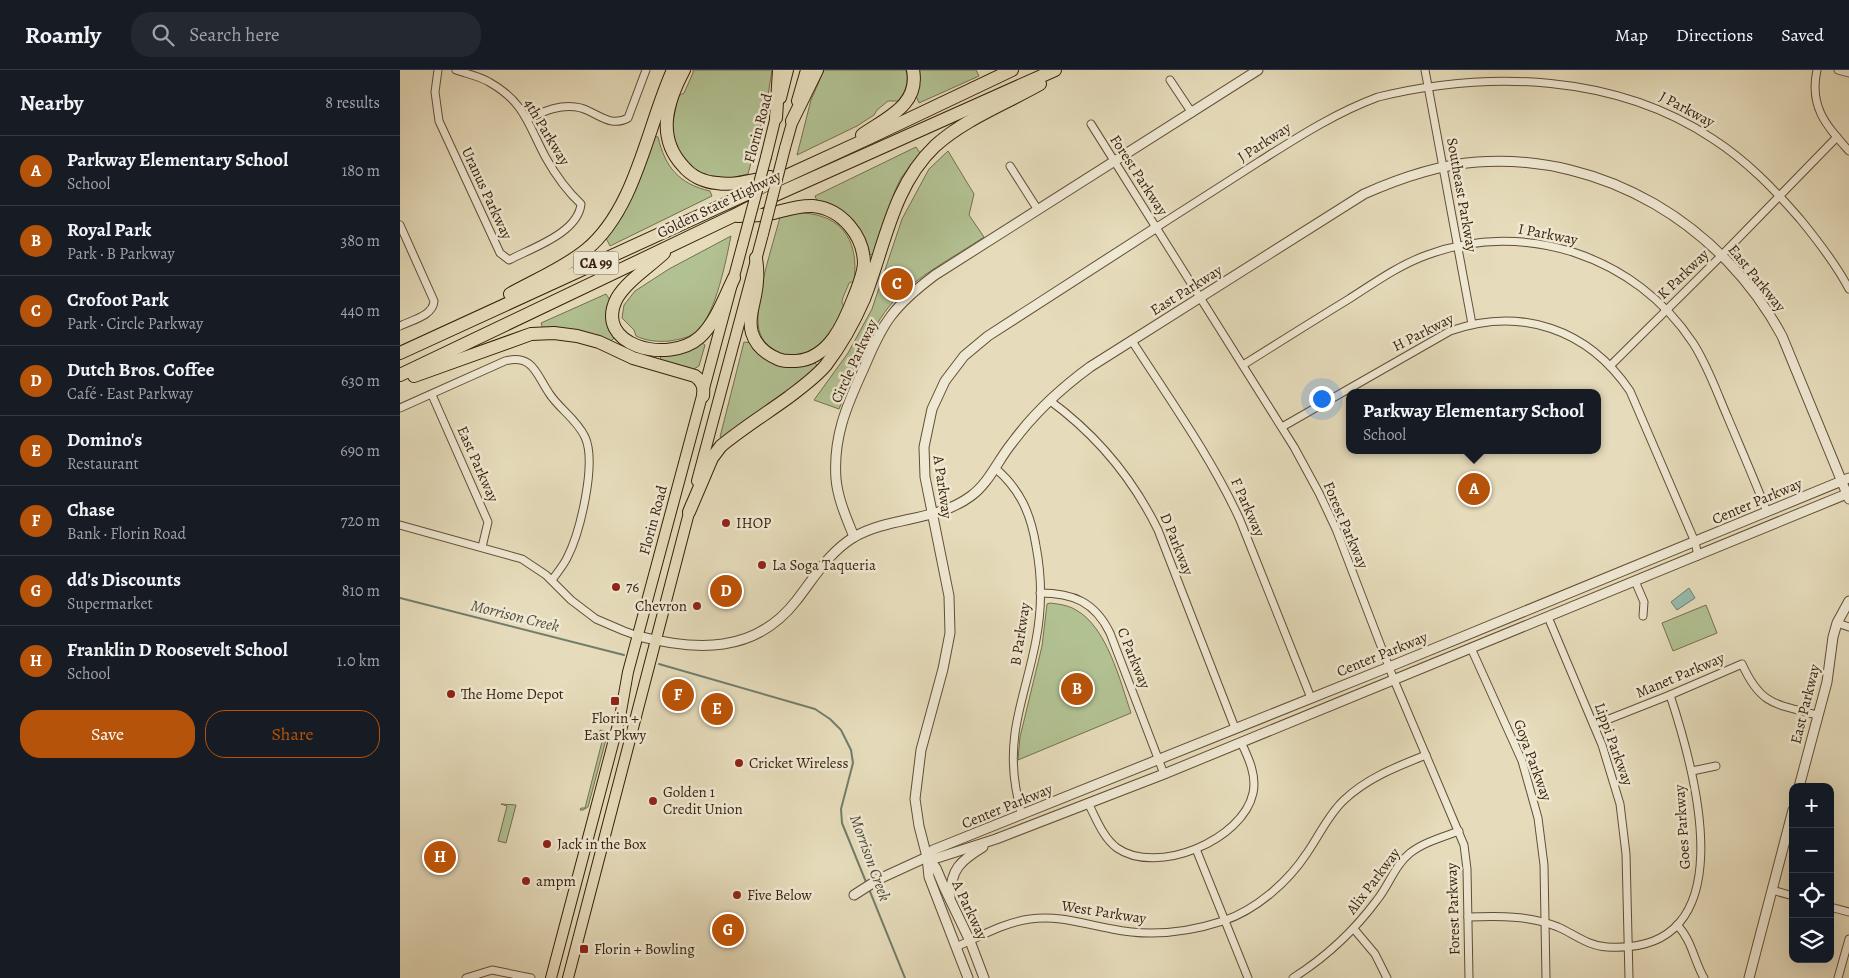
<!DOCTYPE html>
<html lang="en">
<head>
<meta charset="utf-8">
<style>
	body { margin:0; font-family:Alegreya,serif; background:#242831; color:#f1f3f6 }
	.controls { position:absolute; right:15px; bottom:15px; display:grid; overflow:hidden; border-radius:10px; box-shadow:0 5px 20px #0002 }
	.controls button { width:45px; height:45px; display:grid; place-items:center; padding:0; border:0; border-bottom:1px solid #363941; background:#171b24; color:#f1f3f6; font:25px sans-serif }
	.you { position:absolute; left:921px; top:328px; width:18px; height:18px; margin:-12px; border:4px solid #fff; border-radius:50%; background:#1a73e8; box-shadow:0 0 0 8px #1a73e833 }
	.badge { display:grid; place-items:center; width:32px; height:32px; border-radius:50%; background:#b45309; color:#fff; font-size:16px; font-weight:700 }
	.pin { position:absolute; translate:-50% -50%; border:2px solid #fff; box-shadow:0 1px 5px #0006 }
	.popup { position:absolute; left:946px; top:319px; width:255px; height:65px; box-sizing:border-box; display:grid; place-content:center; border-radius:10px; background:#171b24; filter:drop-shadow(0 1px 4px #0005); font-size:16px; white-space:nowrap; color:#9ea1a6 }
	.popup b { font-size:19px; color:#f1f3f6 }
	.popup::after { content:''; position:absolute; left:50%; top:100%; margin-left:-10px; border:10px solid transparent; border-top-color:#171b24 }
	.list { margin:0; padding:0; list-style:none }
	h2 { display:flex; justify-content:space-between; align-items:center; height:65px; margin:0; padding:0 20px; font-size:21px }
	h2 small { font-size:16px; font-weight:400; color:#9ea1a6 }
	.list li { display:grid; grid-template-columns:32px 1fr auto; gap:15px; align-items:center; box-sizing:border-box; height:70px; padding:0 20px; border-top:1px solid #363941 }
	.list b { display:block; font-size:19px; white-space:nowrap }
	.list p { margin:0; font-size:16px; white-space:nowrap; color:#9ea1a6 }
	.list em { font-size:16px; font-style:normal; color:#9ea1a6 }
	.actions { display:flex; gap:10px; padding:15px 20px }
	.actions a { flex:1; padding:11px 0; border:1px solid #b45309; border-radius:20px; text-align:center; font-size:18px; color:#b45309 }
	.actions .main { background:#b45309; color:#fff }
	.icon { flex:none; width:28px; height:28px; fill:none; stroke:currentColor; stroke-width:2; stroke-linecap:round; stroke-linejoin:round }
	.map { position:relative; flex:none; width:1449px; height:908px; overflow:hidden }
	header { display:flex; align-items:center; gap:30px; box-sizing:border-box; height:70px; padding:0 25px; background:#171b24; border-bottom:1px solid #363941 }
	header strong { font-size:24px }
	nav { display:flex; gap:28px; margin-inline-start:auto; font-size:18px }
	.search { width:350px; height:45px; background:#242831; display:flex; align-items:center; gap:12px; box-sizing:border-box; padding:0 18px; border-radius:20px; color:#9ea1a6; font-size:19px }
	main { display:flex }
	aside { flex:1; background:#171b24 }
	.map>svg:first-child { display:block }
	.green { fill:#b2c192; stroke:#74704d }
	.water { fill:#96bcae; stroke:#707d6c }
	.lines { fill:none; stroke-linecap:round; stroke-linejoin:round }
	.stream { stroke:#707d6c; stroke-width:2 }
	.minor-casing { stroke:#624e35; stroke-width:9 }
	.tertiary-casing { stroke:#624e35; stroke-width:11 }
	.primary-casing { stroke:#361f08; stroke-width:12 }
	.motorway-casing { stroke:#361f08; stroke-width:14 }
	.minor { stroke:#efe8d3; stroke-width:7 }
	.tertiary { stroke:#efe8d3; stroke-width:9 }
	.primary { stroke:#e6dcbb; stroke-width:10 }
	.motorway { stroke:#e6dcbb; stroke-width:12 }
	.primary-bridge-casing { stroke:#361f08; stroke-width:12; stroke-linecap:butt }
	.primary-bridge { stroke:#e6dcbb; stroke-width:10 }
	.poi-dot { fill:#8f2418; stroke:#efe8d3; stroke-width:2 }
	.labels { text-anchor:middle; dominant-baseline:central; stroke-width:5; stroke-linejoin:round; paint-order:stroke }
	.shield { fill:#efe8d3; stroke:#6e5b45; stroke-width:1 }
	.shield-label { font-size:14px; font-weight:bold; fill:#361f08 }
	.street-label { font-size:15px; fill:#361f08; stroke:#efe8d3 }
	.poi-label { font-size:15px; fill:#361f08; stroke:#efe8d3; text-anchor:start }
	.water-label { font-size:16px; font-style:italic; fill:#534e3a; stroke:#efe8d3 }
</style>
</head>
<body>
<header>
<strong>Roamly</strong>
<div class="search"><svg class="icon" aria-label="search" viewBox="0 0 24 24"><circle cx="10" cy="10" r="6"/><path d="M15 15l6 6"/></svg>Search here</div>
<nav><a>Map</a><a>Directions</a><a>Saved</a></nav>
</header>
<main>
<aside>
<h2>Nearby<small>8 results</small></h2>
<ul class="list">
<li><span class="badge">A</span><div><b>Parkway Elementary School</b><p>School</p></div><em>180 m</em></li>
<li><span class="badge">B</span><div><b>Royal Park</b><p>Park · B Parkway</p></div><em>380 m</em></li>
<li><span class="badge">C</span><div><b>Crofoot Park</b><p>Park · Circle Parkway</p></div><em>440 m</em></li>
<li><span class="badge">D</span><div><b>Dutch Bros. Coffee</b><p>Café · East Parkway</p></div><em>630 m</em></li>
<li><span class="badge">E</span><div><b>Domino's</b><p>Restaurant</p></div><em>690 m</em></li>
<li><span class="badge">F</span><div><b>Chase</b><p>Bank · Florin Road</p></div><em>720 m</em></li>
<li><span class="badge">G</span><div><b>dd's Discounts</b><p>Supermarket</p></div><em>810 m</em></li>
<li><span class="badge">H</span><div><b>Franklin D Roosevelt School</b><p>School</p></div><em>1.0 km</em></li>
</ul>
<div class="actions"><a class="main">Save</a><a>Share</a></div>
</aside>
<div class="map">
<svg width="1449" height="908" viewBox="0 0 1449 908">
	<rect width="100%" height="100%" fill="#e6dcbb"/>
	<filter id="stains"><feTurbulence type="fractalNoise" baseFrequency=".004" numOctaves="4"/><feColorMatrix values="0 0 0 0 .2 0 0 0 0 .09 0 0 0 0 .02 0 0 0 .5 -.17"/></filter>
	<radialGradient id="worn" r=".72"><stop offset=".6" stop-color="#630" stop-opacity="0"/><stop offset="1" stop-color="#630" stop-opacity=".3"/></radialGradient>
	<!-- green -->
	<g class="green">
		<path d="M293,0H372L367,32L348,104L331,108L306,107L281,89L271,62L278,26L284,23L293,3Z"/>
		<path d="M424,0H506C509,12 506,21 498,31H488L477,40L474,45L457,56L397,85L411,30Z"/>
		<path d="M517,0H576L579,6L519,33L516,26Z"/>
		<path d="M253,66L258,67C265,97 279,114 310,121L312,126L210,176L206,168L223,145Z"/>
		<path d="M516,77L520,83L501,108L495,121L473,185L468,184C457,156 450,137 417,131L415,126Z"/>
		<path d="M548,81L574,124L569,145L584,167C553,188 518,205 493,232C469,258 453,306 439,339L414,330L448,283L472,239L502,149L529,99Z"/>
		<path d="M393,143C438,141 460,167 454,211L449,213C447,219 443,226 442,231C442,238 445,232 443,239C435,264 410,292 381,284C370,281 362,271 359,260C353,232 373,175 380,147Z"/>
		<path d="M331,166C326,191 316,242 298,260C290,268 280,269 270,271C258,272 246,271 236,266L234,260L222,248L224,235L235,221L269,199Z"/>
		<path d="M206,224L210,230L207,241L215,267L211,271L143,259L141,253Z"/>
		<path d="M301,272L305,275L299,296L294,299L260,290L261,286C276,286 288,280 301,272Z"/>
		<path d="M344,272L352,273L358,281L414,292L418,296L408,305L325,368L320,367Z"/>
		<path d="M650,533C658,534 668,535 676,540C707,557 720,611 731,643L618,690L620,667L642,576L647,534Z"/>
		<path d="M1306,535L1317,563L1273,581L1262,553Z"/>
		<path d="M200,660L208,662L188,737L183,740H180L181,738H185L204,664L200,662Z"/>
		<path d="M101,734L116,735L106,773L98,771L107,736Z"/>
	</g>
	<!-- water -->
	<path class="water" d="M1289,518L1295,528L1277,540L1271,532Z"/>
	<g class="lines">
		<!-- stream -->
		<g class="stream">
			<path d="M0,528L224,585"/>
			<path d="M259,594L415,639L430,649L441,660L451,680L453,693L441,739L442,753L466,812"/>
			<path d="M469,819L505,908"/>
		</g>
		<defs>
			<g id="minor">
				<path d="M38,0L35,22L39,51L100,183L109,190C132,178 178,163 181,134C167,121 155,104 146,88C128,55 125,32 89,12C79,6 67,4 56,0"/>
				<path d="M1025,0L1072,254"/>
				<path d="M1417,0C1409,37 1426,55 1449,81"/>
				<path d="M1438,0L1449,3"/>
				<path d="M770,10L792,43"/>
				<path d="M128,49C144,41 162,33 181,38C198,43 210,58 228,48L246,0"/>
				<path d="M691,54L894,377L919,423L936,459L994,610L1064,775L1067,799L1069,908"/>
				<path d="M610,96L638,140"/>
				<path d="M0,155L34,231C33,246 12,250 0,256"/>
				<path d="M757,157C791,135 826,113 860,91C898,67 935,43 978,27C1089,0 1216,4 1313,69C1347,91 1374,119 1400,149C1418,171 1436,194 1449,219"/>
				<path d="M732,271C770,330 811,387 840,450L911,628"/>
				<path d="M843,295C878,273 913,251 949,229C974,213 999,195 1027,185C1125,149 1236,186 1293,273C1308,296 1317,323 1328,348C1341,379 1355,411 1367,442"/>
				<path d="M1210,296L1322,185L1437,67"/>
				<path d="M32,325L88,452L82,477"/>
				<path d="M649,330C697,365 732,407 758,460L835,658"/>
				<path d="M0,338L105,291C133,284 136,304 149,323C159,339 176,348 185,367C197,393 180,463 167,488C163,496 157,503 152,510"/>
				<path d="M882,357L1050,261C1121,236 1188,259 1230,321L1295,472L1298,486"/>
				<path d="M595,398C620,419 631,444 636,476C642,507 642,539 636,570C626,624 606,662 616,719C618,728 619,736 622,745"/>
				<path d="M0,455L122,489L146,505L171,530L196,549L224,561L238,566"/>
				<path d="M1235,511L1244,532L1243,546"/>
				<path d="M640,523C673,523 695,532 710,563L764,704"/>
				<path d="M1148,547L1202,675L1220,734L1226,784L1229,908"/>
				<path d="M1437,553L1449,557"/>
				<path d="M1071,578L1122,691L1138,748L1144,795L1146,908"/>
				<path d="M1194,655L1270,625L1342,594C1361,636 1376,634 1417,645"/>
				<path d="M1292,701L1316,696"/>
				<path d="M688,733C696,748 703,768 717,778C757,806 843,770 853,723C857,705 848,687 841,672"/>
				<path d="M796,779L848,908"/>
				<path d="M1372,820L1393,826"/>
				<path d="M1430,837L1449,842"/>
				<path d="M1068,847C1099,846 1128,845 1158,857C1174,864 1188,876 1207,877C1347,886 1296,704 1270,625"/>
				<path d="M1277,855C1292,870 1294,891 1304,908"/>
				<path d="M954,859L975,884L987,908"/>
				<path d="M556,877C579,867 605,852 630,849C660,845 683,854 712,859C750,867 786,863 823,851C856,840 888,812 907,783C919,766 928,745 944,730C967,708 996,697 1026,685"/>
				<path d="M66,908L92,900L131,908"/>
				<path d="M893,908C926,887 954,861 977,830C989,815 995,795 1010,783C1024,772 1043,767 1059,761"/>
				<path d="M1438,908L1449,869"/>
			</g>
			<g id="tertiary">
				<path d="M454,467C447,449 438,430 436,409C433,368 446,337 463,300C471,282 478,263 491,246C503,230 519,217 535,205L858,0"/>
				<path d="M238,566C296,581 355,584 396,531C414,508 428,483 454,467C491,446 536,452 571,426C589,413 598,390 612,373C634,343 660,319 690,297L964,124C1000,108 1037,95 1077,92C1204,83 1322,155 1382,266L1449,429"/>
				<path d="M1399,717L1427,612L1433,567L1437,553L1449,531"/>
				<path d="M527,787L537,788L596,769L764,704L1449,423"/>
				<path d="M527,787L536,798L544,817L570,871L584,908"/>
				<path d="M454,825L479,809L527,787L533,780L989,597L1449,408"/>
				<path d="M550,827C551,799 560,791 583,777"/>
				<path d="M568,908L529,807L527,787L519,756L515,729L521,680L543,599L550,563L549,526L525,407L524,377L532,339L545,311L564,286L588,266L757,157"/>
				<path d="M1349,908L1393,740"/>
			</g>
			<g id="primary">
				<path d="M381,28L388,0"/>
				<path d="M397,31L406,0"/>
				<path d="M385,78L394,46"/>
				<path d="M366,87L377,42"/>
				<path d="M297,411L363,164"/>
				<path d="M151,908L220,647L228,602L343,173"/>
				<path d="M168,908L291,435"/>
			</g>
			<g id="motorway">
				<path d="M284,0C267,32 256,67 283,96C291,106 304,112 317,113C334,116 353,110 370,107"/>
				<path d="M376,48L379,0"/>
				<path d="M392,51L417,0"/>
				<path d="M462,65C486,48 520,35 513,0"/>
				<path d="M338,146C348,145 359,146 369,144C383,141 398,135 413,136C442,139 464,166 464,194C463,206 458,217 454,227C444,253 429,289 396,291C389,291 385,292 378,289C366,284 356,276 352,263C347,246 357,228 357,210C358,203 357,195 356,188"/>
				<path d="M264,183C249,197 227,211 217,228C192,276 269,295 300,267C316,252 324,228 334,208"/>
				<path d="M110,224C135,210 164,198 186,180C236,139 247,57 273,0"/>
				<path d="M0,283L469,68L612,0"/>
				<path d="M0,305L333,146L364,130L655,0"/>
				<path d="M14,306L131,264L154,263L177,266L199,272L233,288L295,306C303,312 304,317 303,326"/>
				<path d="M289,442L312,388L321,376C343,358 367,343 389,327C402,317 416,307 426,295C441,275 454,252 464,229C485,176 492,117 535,76C565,49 605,34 640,14"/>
			</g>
		</defs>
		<!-- minor casing -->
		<use href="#minor" class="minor-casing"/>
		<!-- tertiary casing -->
		<use href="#tertiary" class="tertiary-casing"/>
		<!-- primary casing -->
		<use href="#primary" class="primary-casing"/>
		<!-- motorway casing -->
		<use href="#motorway" class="motorway-casing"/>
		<!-- minor -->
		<use href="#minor" class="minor"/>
		<!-- tertiary -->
		<use href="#tertiary" class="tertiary"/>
		<!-- primary -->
		<use href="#primary" class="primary"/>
		<!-- motorway -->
		<use href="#motorway" class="motorway"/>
		<defs>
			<g id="primary-bridge">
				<path d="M363,164L385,78"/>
				<path d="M343,173L366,87"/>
			</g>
		</defs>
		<!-- primary-bridge casing -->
		<use href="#primary-bridge" class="primary-bridge-casing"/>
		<!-- primary-bridge -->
		<use href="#primary-bridge" class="primary-bridge"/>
	</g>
	<!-- markers -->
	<g class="poi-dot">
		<circle cx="326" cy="453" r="5"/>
		<circle cx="362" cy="495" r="5"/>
		<circle cx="216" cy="517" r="5"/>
		<circle cx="297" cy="536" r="5"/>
		<circle cx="51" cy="624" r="5"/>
		<rect x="210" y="626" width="10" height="10" rx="2.5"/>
		<circle cx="339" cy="693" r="5"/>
		<circle cx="253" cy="731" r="5"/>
		<circle cx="147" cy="774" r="5"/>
		<circle cx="126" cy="811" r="5"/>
		<circle cx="337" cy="825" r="5"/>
		<rect x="179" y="874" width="10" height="10" rx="2.5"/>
	</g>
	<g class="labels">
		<!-- shield labels -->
		<rect class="shield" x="173.5" y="181.5" width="45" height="23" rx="4"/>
		<g class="shield-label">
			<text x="196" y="193">CA 99</text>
		</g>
		<!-- street labels -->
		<g class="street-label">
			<text transform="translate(1287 39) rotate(28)">J Parkway</text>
			<text transform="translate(358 58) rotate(-75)">Florin Road</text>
			<text transform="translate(147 62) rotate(59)">4th Parkway</text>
			<text transform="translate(864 72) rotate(-33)">J Parkway</text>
			<text transform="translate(739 105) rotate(57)">Forest Parkway</text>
			<text transform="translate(87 123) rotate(65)">Uranus Parkway</text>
			<text transform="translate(1062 125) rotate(80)">Southeast Parkway</text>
			<text transform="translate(319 134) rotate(-26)">Golden State Highway</text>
			<text transform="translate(1148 164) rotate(11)">I Parkway</text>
			<text transform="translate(1283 204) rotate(-44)">K Parkway</text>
			<text transform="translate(1357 208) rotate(51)">East Parkway</text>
			<text transform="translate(786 220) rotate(-32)">East Parkway</text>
			<text transform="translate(1023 262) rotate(-27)">H Parkway</text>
			<text transform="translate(454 291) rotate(-65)">Circle Parkway</text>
			<text transform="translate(78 394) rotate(66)">East Parkway</text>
			<text transform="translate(543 417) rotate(82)">A Parkway</text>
			<text transform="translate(1357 431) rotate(-23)">Center Parkway</text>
			<text transform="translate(848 437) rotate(66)">F Parkway</text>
			<text transform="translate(253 450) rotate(-75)">Florin Road</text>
			<text transform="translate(946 455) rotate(67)">Forest Parkway</text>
			<text transform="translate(777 474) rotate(68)">D Parkway</text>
			<text transform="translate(620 564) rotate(-81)">B Parkway</text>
			<text transform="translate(982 584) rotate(-22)">Center Parkway</text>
			<text transform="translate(734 588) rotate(68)">C Parkway</text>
			<text transform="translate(1280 605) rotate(-23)">Manet Parkway</text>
			<text transform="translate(1405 634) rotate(-76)">East Parkway</text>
			<text transform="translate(1214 674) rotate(70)">Lippi Parkway</text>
			<text transform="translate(1133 690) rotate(70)">Goya Parkway</text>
			<text transform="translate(607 736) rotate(-22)">Center Parkway</text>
			<text transform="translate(1282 757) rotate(-94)">Goes Parkway</text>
			<text transform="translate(973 811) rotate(-53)">Alix Parkway</text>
			<text transform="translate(1053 839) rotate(-92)">Forest Parkway</text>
			<text transform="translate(570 840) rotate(65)">A Parkway</text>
			<text transform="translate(704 842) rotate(9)">West Parkway</text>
		</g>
		<!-- poi labels -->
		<g class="poi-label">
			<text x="336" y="453">IHOP</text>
			<text x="372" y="495">La Soga Taqueria</text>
			<text x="226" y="517">76</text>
			<text x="287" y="536" text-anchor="end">Chevron</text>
			<text x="61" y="624">The Home Depot</text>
			<text x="215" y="648" text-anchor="middle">Florin +<tspan x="215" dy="17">East Pkwy</tspan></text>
			<text x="349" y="693">Cricket Wireless</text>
			<text x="263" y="722">Golden 1<tspan x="263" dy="17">Credit Union</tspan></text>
			<text x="157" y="774">Jack in the Box</text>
			<text x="136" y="811">ampm</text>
			<text x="347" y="825">Five Below</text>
			<text x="194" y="879">Florin + Bowling</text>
		</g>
		<!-- water labels -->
		<g class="water-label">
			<text transform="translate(115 546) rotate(14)">Morrison Creek</text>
			<text transform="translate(470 788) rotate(70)">Morrison Creek</text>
		</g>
	</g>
	<rect width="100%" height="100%" filter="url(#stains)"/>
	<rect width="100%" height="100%" fill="url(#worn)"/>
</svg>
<div class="controls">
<button>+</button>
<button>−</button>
<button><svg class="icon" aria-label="locate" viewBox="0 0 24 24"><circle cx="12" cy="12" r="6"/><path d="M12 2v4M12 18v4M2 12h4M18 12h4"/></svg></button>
<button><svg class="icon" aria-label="layers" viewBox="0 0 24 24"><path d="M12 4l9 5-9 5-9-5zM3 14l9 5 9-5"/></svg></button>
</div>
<div class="you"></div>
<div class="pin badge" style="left:1074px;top:419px">A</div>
<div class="popup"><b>Parkway Elementary School</b>School</div>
<div class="pin badge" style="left:677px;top:619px">B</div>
<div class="pin badge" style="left:497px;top:214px">C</div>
<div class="pin badge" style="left:326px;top:521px">D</div>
<div class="pin badge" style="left:317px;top:639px">E</div>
<div class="pin badge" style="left:278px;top:625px">F</div>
<div class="pin badge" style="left:328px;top:860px">G</div>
<div class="pin badge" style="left:40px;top:787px">H</div>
</div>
</main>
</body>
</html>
